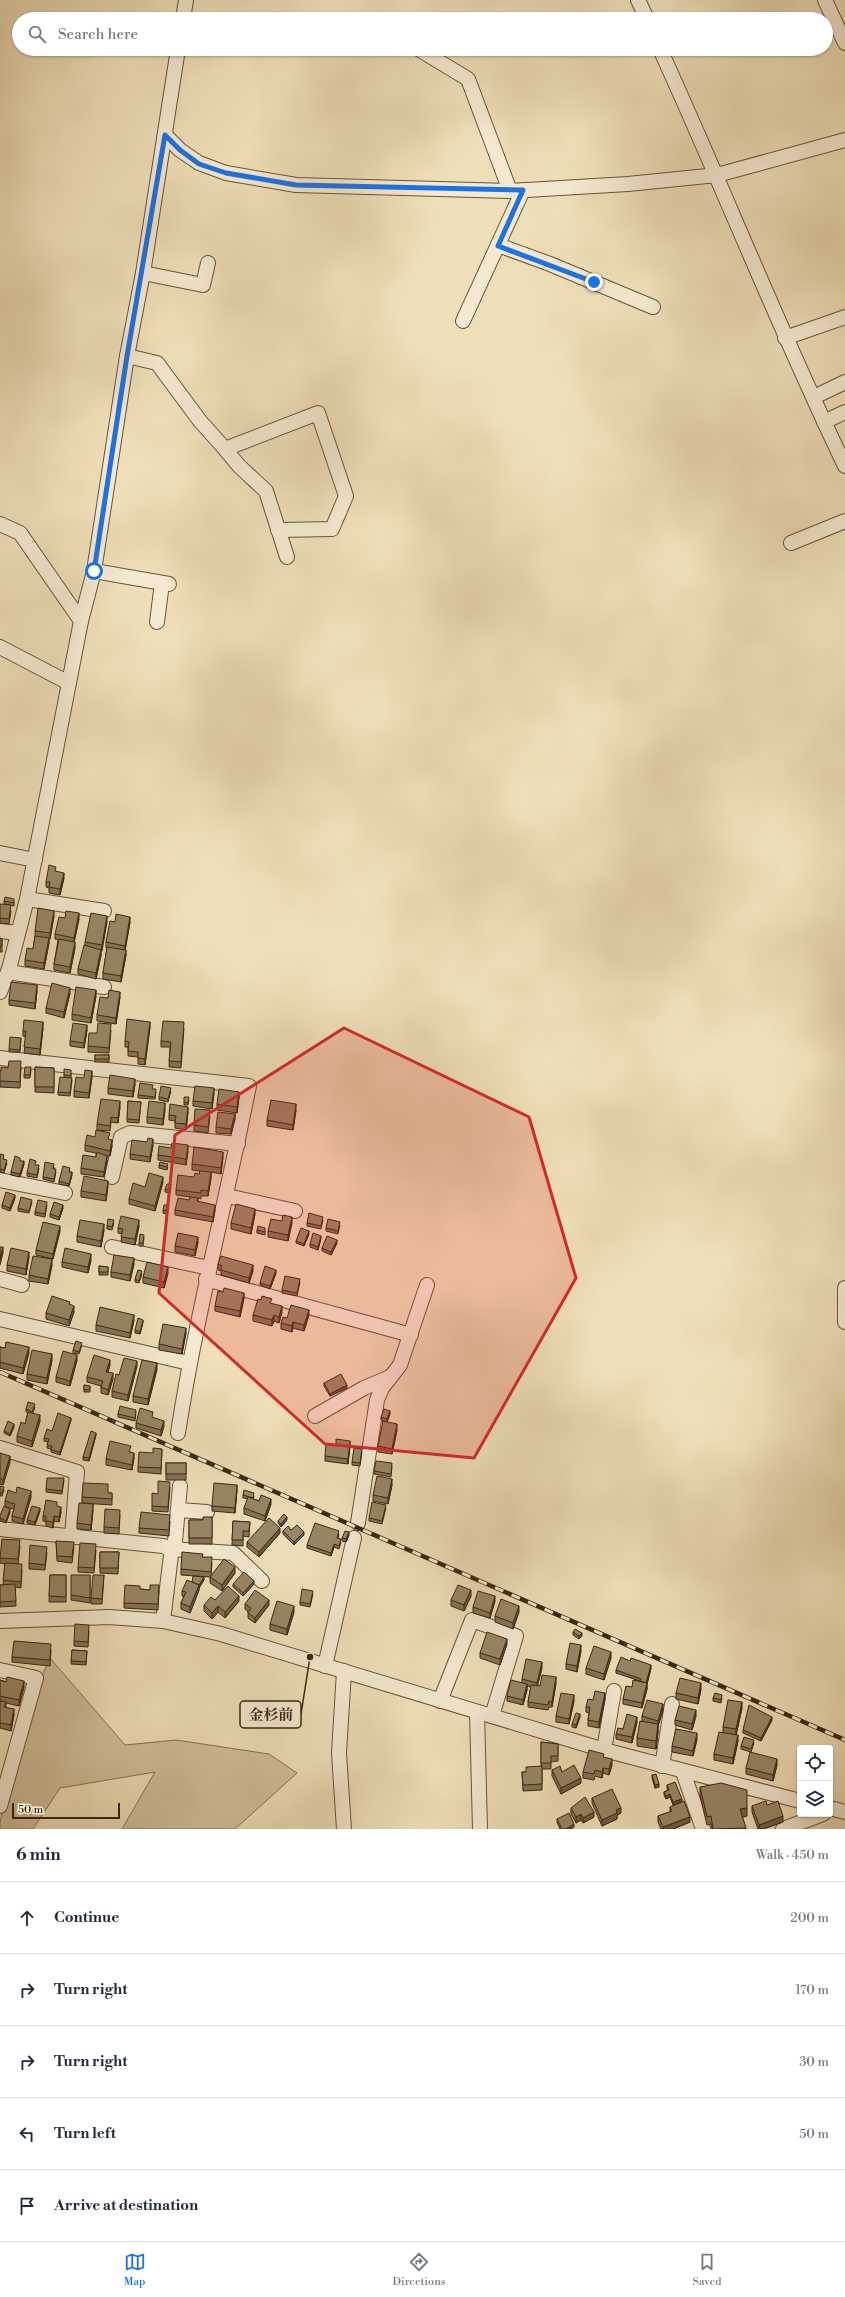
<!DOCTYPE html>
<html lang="en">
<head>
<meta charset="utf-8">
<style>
	body { margin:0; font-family:"Libre Bodoni","Noto Serif JP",serif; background:#f2f2f3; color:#1f2937 }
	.controls { position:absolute; right:12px; bottom:12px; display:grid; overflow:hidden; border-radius:4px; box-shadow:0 1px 3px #0004 }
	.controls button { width:36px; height:36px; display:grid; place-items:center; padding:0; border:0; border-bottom:1px solid #e0e1e3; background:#fff; color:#1f2937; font:20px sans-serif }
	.scale { position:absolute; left:12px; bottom:10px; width:108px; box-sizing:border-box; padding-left:4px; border:2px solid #3c260e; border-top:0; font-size:11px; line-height:14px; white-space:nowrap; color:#3c260e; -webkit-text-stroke:3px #f5ead1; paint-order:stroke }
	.stop { position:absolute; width:12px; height:12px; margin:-9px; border:3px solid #1a73e8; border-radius:50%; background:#fff }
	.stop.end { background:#1a73e8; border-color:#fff; box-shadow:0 1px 4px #0008 }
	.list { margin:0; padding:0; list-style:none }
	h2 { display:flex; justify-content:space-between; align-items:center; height:52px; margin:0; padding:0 16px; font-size:17px }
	h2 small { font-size:13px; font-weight:400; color:#747a83 }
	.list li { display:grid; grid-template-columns:26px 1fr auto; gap:12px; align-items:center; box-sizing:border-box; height:72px; padding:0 16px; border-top:1px solid #e0e1e3 }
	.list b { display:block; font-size:15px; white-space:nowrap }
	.list em { font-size:13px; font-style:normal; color:#747a83 }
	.icon { flex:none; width:22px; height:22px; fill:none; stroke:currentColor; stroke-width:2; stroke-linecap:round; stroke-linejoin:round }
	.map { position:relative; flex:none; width:845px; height:1829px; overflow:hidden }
	.search { position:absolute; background:#fff; box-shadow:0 1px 3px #0004; left:12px; right:12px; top:12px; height:44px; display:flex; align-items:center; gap:10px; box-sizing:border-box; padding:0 14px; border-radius:22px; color:#747a83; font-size:15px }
	.sheet { height:412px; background:#fff }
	nav { display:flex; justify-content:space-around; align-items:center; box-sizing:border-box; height:56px; border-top:1px solid #e0e1e3; background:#fff; font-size:11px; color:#747a83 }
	nav a { display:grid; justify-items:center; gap:2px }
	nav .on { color:#1a73e8 }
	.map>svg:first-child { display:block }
	.green { fill:#d1c09b; stroke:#867354 }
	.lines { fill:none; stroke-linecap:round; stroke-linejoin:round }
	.minor-casing { stroke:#695438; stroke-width:16 }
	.minor { stroke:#f5ead1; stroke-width:14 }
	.rail-casing { stroke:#3c260e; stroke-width:4.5 }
	.rail { stroke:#f5ead1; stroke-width:3; stroke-dasharray:9; stroke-linecap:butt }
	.wall { fill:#847358; stroke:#3c260e }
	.shaded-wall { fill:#6b5e47; stroke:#3c260e }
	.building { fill:#998666; stroke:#3c260e }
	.route { stroke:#1a73e8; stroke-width:5 }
	.marked { fill:#d62828; fill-opacity:0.2; stroke:#d62828; stroke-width:3; stroke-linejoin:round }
	.leader { fill:none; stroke:#3c260e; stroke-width:1.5 }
	.callout-dot { fill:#3c260e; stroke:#f5ead1; stroke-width:1.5 }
	.callout { fill:#f5ead1; stroke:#3c260e; stroke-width:1.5 }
	.callout-label { font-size:15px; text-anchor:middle; font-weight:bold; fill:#3c260e }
</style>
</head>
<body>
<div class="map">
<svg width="845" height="1829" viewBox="0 0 845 1829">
	<rect width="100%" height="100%" fill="#efdfb8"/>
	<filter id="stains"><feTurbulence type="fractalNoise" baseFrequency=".005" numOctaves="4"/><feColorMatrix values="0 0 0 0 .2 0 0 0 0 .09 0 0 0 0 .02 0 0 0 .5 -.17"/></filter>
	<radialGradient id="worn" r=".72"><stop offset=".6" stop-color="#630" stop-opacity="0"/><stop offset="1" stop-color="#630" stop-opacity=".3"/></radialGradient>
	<!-- green -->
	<path class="green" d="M50,1658L125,1745L176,1740L269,1754L297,1773L235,1829H122L155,1772L60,1788L33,1829H0V1821L42,1676Z"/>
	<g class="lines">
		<defs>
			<g id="minor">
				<path d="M638,0L647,19"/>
				<path d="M825,0L845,43"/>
				<path d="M183,19L186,0"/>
				<path d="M660,49C723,187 779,329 845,466"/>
				<path d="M420,50L468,79L510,191"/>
				<path d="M165,135L180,150L199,163L226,173L296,185L510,191L628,184L717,175L845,140"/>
				<path d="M498,245L550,264L653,307"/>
				<path d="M143,273L203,285L208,263"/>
				<path d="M463,321L523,190"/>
				<path d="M785,338L845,317"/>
				<path d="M127,356L157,363L200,421L225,449L239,466L266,491L287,557"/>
				<path d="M814,397L845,382"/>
				<path d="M824,422L845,412"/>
				<path d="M225,449L318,413L346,496L332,529L278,530"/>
				<path d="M0,524L20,533L81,621"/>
				<path d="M791,543L845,521"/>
				<path d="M94,571L169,584"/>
				<path d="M157,622L162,583"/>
				<path d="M0,647L69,683"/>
				<path d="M0,853L35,860"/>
				<path d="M27,899L104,911"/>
				<path d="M0,931L18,933"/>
				<path d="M8,972L104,987"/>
				<path d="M0,992L9,969L27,899L81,621L94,571L127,356L143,273L178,49"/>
				<path d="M0,1058L249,1086C226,1202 196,1316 178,1433"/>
				<path d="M112,1177L121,1137L130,1133L238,1144"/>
				<path d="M0,1180L65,1193"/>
				<path d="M227,1196L295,1211"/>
				<path d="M112,1247L209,1268"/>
				<path d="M0,1279L22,1285"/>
				<path d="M206,1279L411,1335"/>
				<path d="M845,1288V1322"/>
				<path d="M0,1319L189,1363"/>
				<path d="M315,1416L364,1388L390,1377"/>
				<path d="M0,1448L77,1472L72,1538"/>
				<path d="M178,1510L207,1512"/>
				<path d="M358,1523L377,1400L382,1388L400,1365L427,1285"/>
				<path d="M0,1529L163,1546L170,1549L171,1555L163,1621"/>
				<path d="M170,1549L233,1553L262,1581"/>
				<path d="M170,1549L175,1541L180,1486"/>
				<path d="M0,1621L109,1617L163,1621L221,1634L604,1750L800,1801"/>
				<path d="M325,1666L354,1538"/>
				<path d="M0,1670L36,1678L0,1806"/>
				<path d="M344,1671L339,1753L344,1829"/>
				<path d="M440,1701L472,1620L516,1636L492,1716"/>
				<path d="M477,1712L480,1829"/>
				<path d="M604,1750L614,1691"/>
				<path d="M662,1766L672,1704"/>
				<path d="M683,1772L703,1829"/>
				<path d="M830,1808L845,1812"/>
				<path d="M783,1829L823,1814"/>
			</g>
		</defs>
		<!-- minor casing -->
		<use href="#minor" class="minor-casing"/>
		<!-- minor -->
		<use href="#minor" class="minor"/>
		<defs>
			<path id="rail" d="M0,1372L845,1740"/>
		</defs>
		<!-- rail casing -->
		<use href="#rail" class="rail-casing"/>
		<!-- rail -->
		<use href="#rail" class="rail"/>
	</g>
	<!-- wall -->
	<g class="wall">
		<path d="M56,871L64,878L60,895L49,893V888L46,887V882Z"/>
		<path d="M4,901L14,902V906L4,904Z"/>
		<path d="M0,904L11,911L9,924L0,923Z"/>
		<path d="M54,916L50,939H49V943L44,969L25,966V960L33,949L35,937V931Z"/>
		<path d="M65,918L79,919L74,942L75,948L70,973L54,970V964L58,940L55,939V934Z"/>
		<path d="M107,922L101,951V955L96,979L78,974V969L85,946V942Z"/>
		<path d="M115,922H130L125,950L126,955L121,982L103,979V973L107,948H106V942Z"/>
		<path d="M0,938L2,939V952H0Z"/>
		<path d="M37,991L35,1009L9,1005V1000Z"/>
		<path d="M70,993L64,1018L46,1013V1008Z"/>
		<path d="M96,996L91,1023L72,1020V1014Z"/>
		<path d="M120,997L116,1024L97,1021V1015L108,998Z"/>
		<path d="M150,1027L145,1065L138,1064V1057L128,1056V1047H125V1041Z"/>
		<path d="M43,1028L40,1055L24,1053L26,1037L23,1036V1031Z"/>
		<path d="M184,1028L181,1068L169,1067L170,1047H161V1041Z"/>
		<path d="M87,1030L84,1048L70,1046V1041Z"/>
		<path d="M111,1030L109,1053L88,1052V1046Z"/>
		<path d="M21,1038L20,1052H9V1049Z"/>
		<rect x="95" y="1055" width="14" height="7"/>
		<path d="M21,1067L20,1088L0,1087V1071H1L8,1068Z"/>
		<path d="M35,1067L54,1068V1093L35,1092Z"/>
		<path d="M31,1070L30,1078H24V1075Z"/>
		<path d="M71,1073V1078L72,1081L70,1096L58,1095V1092L64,1077V1075Z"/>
		<path d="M92,1077L89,1098L74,1097V1091L84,1078Z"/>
		<path d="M135,1084L133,1097L108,1094V1088Z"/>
		<path d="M153,1089L156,1092L155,1099L138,1098V1095Z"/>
		<path d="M171,1091L168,1102L159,1100V1097Z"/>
		<path d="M214,1093L212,1109L193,1106V1101Z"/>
		<path d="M239,1097L237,1113L217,1110V1104Z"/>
		<path d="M189,1100L188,1105H184V1102Z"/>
		<path d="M128,1101L141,1102L139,1123L127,1122Z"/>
		<path d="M120,1107L118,1123L111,1122L110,1131L97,1130V1124Z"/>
		<path d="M165,1109L163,1125L147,1123V1117Z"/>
		<path d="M296,1110L293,1130L267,1126V1120Z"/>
		<path d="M188,1112L186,1130L175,1128V1121L169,1120V1115Z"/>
		<path d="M210,1116L208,1133L194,1131V1125Z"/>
		<path d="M235,1119L231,1134L216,1133V1127Z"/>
		<path d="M109,1139L112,1146L110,1156H106L107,1161L104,1177L81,1174V1168L96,1157V1153L85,1151V1145Z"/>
		<path d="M153,1145L150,1162L130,1159V1154Z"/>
		<path d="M188,1151L186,1165L158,1160V1155Z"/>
		<path d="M0,1154L4,1158L3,1159L7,1163L4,1173L0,1172Z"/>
		<path d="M223,1157L221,1174L211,1172V1178L208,1196H201V1199L198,1198V1201L215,1210L213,1222L175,1215V1210L189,1200L190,1197L176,1195V1190L199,1174L200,1171L192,1170V1164Z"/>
		<path d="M20,1161L24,1164L20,1177L11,1175V1172Z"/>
		<path d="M36,1165L39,1168L37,1178L27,1176V1173Z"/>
		<path d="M159,1165L168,1167L167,1170L159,1168Z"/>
		<path d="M54,1167V1169L56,1172L54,1182L43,1179V1177Z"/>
		<path d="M70,1171V1172L72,1175L69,1186L59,1184V1181Z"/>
		<path d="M163,1182L155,1211L129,1204V1199L145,1187Z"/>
		<path d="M108,1186L106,1201L81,1197V1191Z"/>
		<path d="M171,1187L170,1193L165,1192V1189Z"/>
		<path d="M15,1198L10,1211L2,1208V1205Z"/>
		<path d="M32,1202L29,1213L18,1211V1208Z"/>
		<path d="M47,1205L45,1217L35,1215V1212Z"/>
		<path d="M63,1208L59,1220L50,1217V1214Z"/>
		<path d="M167,1208L166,1214L163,1213V1210Z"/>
		<path d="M255,1214L251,1234L231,1229V1223Z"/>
		<path d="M323,1220L321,1229L307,1226V1223Z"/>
		<path d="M114,1223L112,1230L107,1229V1226Z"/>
		<path d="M292,1223L288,1241L268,1237V1231Z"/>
		<path d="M340,1225L338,1234L326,1231V1228Z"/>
		<path d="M139,1226L135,1245L121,1242L122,1234L118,1233V1228Z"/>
		<path d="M104,1230L101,1247L77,1242V1236Z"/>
		<path d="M257,1230L265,1231V1235L257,1233Z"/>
		<path d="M60,1231L53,1259L36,1255V1250Z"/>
		<path d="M309,1234L304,1246L296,1243V1241Z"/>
		<path d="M144,1238L143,1246H139V1243Z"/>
		<path d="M321,1238L318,1250L310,1247V1244Z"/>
		<path d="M198,1242L195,1256L175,1252V1246Z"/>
		<path d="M337,1243L331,1255L322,1251V1248Z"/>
		<path d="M29,1257L26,1275L7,1271V1265Z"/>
		<path d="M91,1260L88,1273L62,1267V1262Z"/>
		<path d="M134,1264L130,1281L111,1277V1272Z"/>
		<path d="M218,1264L253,1271L249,1283L221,1275V1271L218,1270Z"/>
		<path d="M52,1265L48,1284L29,1281V1275Z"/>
		<path d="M99,1266L108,1267V1275H99Z"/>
		<path d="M168,1273L164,1288L143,1283V1277Z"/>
		<path d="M276,1273L270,1289L260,1285V1283Z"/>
		<path d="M142,1274L139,1283L135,1282V1279Z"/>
		<path d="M300,1282L297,1296L282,1293V1290Z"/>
		<path d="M244,1298L240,1317L215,1311V1306Z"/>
		<path d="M272,1304L282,1312L279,1323L274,1321L272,1326L253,1321V1315Z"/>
		<path d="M70,1305L74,1312L69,1326L46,1319V1313Z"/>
		<path d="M309,1315L304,1331L293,1328L292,1332L281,1329V1323L287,1318Z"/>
		<path d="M134,1320L130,1338L96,1331V1325Z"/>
		<path d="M143,1322L140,1334L135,1333V1330Z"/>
		<path d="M186,1333L182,1354L159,1350V1344Z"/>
		<path d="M82,1345L79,1354L73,1353V1350Z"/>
		<path d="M0,1347L29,1353L23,1374L0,1368Z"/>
		<path d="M52,1360L47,1384L27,1380V1374Z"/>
		<path d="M77,1360L70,1386L56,1382V1377Z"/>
		<path d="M110,1365L108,1372L113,1379L108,1395L101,1393V1386L87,1382V1377Z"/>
		<path d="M137,1366L128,1401L112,1397V1391L119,1375Z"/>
		<path d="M157,1369L148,1405L133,1402V1396Z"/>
		<path d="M324,1383L347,1388L330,1396L324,1386Z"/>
		<path d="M84,1385L90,1386V1392H84Z"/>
		<path d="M35,1407L33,1413L40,1421L32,1447L17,1442V1436L25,1424L28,1413L26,1412V1409Z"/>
		<path d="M136,1412L135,1421L118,1417V1414Z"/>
		<path d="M390,1414L387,1422L381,1420V1417Z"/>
		<path d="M153,1418L164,1426L161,1436L136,1428V1423Z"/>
		<path d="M71,1420L60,1455L51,1452V1449L47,1448L48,1442L44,1441V1438L52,1431Z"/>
		<path d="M14,1427L10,1436L4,1433V1431Z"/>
		<path d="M397,1430L392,1454L378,1452V1446Z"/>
		<path d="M96,1435L89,1461L83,1460V1457Z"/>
		<path d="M350,1446L348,1464L325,1461V1456Z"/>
		<path d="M162,1449L161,1474L138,1472V1467L153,1453Z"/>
		<path d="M131,1452L134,1458L132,1470L106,1465V1459Z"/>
		<path d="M362,1452L360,1466L352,1465V1462Z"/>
		<path d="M0,1453L10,1462L3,1485L0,1484Z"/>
		<rect x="166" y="1463" width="20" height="17"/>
		<path d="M392,1466L391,1477L374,1474V1471Z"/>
		<path d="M64,1480L62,1494L46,1492V1489Z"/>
		<path d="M392,1485L388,1504L373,1501V1495Z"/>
		<path d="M0,1486L4,1490L2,1496H0Z"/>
		<path d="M170,1487L168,1512L152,1511V1506L158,1494Z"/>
		<path d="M237,1490L235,1513L212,1511V1506Z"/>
		<path d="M108,1493H112V1505L82,1503V1497Z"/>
		<path d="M243,1495L254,1496L253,1499L271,1504L265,1521L244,1514V1508L248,1499L243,1498Z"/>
		<path d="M31,1497L23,1524L12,1521V1516L14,1509L5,1507V1501Z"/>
		<path d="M57,1506L61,1512L59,1522L54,1521L53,1528L46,1526V1522L43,1521V1516Z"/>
		<path d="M386,1508L382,1524L369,1521V1518Z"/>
		<path d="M93,1510L91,1530L77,1529V1523Z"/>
		<path d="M40,1511L35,1525L27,1523V1520Z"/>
		<path d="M10,1512L6,1523L0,1521V1516Z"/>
		<path d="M120,1515L119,1534L104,1533V1527Z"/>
		<path d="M212,1517V1544H189V1520H203Z"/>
		<path d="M287,1520L281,1527L278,1523V1521Z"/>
		<path d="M170,1521L169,1536L139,1533V1528Z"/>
		<path d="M233,1521L250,1522L249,1537L243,1536V1546L232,1545Z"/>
		<path d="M291,1530L304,1535L294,1545L283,1534V1531Z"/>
		<path d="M280,1533L259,1557L247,1547V1542Z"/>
		<path d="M339,1534L338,1539L341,1542L339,1549L334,1547L331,1556L307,1548V1545Z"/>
		<path d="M349,1535L346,1542L342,1541V1538Z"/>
		<path d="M56,1541L74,1547L72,1563L57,1561Z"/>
		<path d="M20,1546L18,1564L22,1570L21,1588L15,1587L16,1606L0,1607V1585H3L5,1564L0,1563V1558Z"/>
		<path d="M96,1550L94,1573L78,1572V1567Z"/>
		<path d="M47,1552L45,1570L29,1569V1563Z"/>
		<path d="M100,1552H119L118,1574L100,1573Z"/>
		<path d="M203,1557L212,1563L211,1576L235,1573L222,1591L210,1583V1577L181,1575V1569Z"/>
		<path d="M50,1575H66V1602H49Z"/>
		<path d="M90,1575V1603L71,1600V1595Z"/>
		<path d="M104,1575L102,1604H91V1598Z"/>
		<path d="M204,1580L199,1588V1590L190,1613L181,1609V1603L184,1597L182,1596V1591L192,1582Z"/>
		<path d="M233,1584H254L243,1596L233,1587Z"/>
		<path d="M140,1589L159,1591L158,1610L124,1608V1603Z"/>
		<path d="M313,1594L310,1607L300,1605V1602Z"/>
		<path d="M471,1596L464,1611L451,1606V1600Z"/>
		<path d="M215,1600L239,1601L225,1618L218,1612L212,1619L204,1611V1605Z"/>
		<path d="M495,1601L490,1618L473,1613V1607Z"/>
		<path d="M245,1604L269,1605L255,1623L248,1618V1612L245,1609Z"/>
		<path d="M294,1612L287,1635L270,1630V1624Z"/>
		<path d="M519,1612L513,1629L495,1622V1616Z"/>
		<path d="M89,1631L88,1647L74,1646V1641Z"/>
		<path d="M573,1632L582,1636L579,1639L573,1635Z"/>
		<path d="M507,1644L500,1665L480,1658V1653Z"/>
		<path d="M51,1650L50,1666L12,1662V1657Z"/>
		<path d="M72,1650L87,1651L86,1665L71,1664Z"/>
		<path d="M581,1651L577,1672L566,1669V1664Z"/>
		<path d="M611,1658L604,1680L586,1674V1668Z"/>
		<path d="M542,1668L537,1686H540L556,1683L552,1707H549L548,1710L528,1707V1702L531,1687L527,1686V1690L523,1705L507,1701V1696L522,1683V1679Z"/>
		<path d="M651,1668L647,1684V1689L642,1708L623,1704V1699L632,1687L640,1681L616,1673V1670Z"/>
		<path d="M0,1680L24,1687L19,1706L6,1703V1707L14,1714L11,1731L0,1728Z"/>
		<path d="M701,1689L698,1704L676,1699V1693Z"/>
		<path d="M713,1698H722L721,1703L713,1701Z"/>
		<path d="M605,1699L599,1728L588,1726V1720L589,1713L586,1712V1707L593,1700Z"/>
		<path d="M574,1701L569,1724L556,1722V1716Z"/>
		<path d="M742,1708L736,1735L738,1741L733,1764L714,1760V1754L723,1732V1727Z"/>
		<path d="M663,1710L658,1726V1732L656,1749L637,1746V1738L642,1721V1716Z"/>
		<path d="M696,1716L692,1730L675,1725V1720Z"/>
		<path d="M580,1717L576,1728L572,1727V1724Z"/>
		<path d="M772,1720L761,1741L743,1733V1730Z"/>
		<path d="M637,1722L632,1743L616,1739V1734L623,1729Z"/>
		<path d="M697,1739L693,1756L672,1752V1746Z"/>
		<path d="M541,1742L558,1744V1761L551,1762V1769H542V1790L523,1791L522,1772H526L541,1766Z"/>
		<path d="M754,1743L751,1752L741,1749V1746Z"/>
		<path d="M604,1758L612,1765L609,1775L603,1773L602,1778L595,1776L594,1780L583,1778V1772Z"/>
		<path d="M777,1765L773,1781L746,1774V1768Z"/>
		<path d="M552,1770L562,1772L581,1783L561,1794L552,1776Z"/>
		<path d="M652,1775L659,1787L655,1788L652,1778Z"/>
		<path d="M667,1785L682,1801L673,1805L670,1797L666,1799L664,1795V1792L668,1790L667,1788Z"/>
		<path d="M700,1787L747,1816L742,1817L746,1829H712L711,1824L707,1825L700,1796Z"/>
		<path d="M592,1798L621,1813L617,1815V1819L602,1826L592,1803Z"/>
		<path d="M767,1805L783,1822L763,1829H758L752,1812V1806Z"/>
		<path d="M670,1807L690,1822L673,1829H661L658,1822V1816L670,1812Z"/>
		<path d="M571,1808L594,1817L583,1823L581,1820L576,1823L571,1814Z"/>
		<path d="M557,1819L574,1827L571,1829H560L557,1822Z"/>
	</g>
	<!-- shaded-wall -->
	<g class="shaded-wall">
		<path d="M64,873V878L60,895V889Z"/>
		<path d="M54,911V916L50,939V933Z"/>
		<path d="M79,913V919L74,943V938Z"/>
		<path d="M107,916V922L102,951V945Z"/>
		<path d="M130,917V922L125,951V946Z"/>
		<path d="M49,938V943L44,969V963Z"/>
		<path d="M75,942V948L70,973V967Z"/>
		<path d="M101,950V955L96,979V973Z"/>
		<path d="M126,950V955L121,982V976Z"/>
		<path d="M37,985V991L35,1009V1003Z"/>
		<path d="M70,988V993L64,1018V1012Z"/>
		<path d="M96,990V996L91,1023V1018Z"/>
		<path d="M120,992V997L116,1024V1018Z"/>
		<path d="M43,1022V1028L40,1055V1049Z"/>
		<path d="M150,1022V1027L145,1065V1059Z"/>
		<path d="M87,1025V1030L84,1048V1043Z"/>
		<path d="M92,1071V1077L89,1098V1093Z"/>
		<path d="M135,1079V1084L133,1097V1091Z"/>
		<path d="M214,1088V1093L212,1109V1103Z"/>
		<path d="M239,1092V1097L237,1113V1107Z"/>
		<path d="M120,1101V1107L118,1123V1118Z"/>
		<path d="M165,1103V1109L163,1125V1119Z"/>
		<path d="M296,1104V1110L293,1130V1125Z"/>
		<path d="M188,1107V1112L186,1130V1124Z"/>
		<path d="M235,1114V1119L231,1134V1129Z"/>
		<path d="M153,1139V1145L150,1162V1157Z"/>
		<path d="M112,1140V1146L110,1156V1151Z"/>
		<path d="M188,1145V1151L186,1165V1159Z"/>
		<path d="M223,1152V1157L221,1174V1168Z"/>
		<path d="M107,1156V1161L104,1177V1172Z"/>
		<path d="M24,1161V1164L20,1177V1174Z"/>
		<path d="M72,1172V1175L69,1186V1184Z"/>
		<path d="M211,1172V1178L208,1196V1191Z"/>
		<path d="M163,1177V1182L155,1211V1206Z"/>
		<path d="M108,1181V1186L106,1201V1195Z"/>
		<path d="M15,1195V1198L10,1211V1208Z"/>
		<path d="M63,1205V1208L59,1220V1217Z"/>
		<path d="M215,1205V1210L213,1222V1217Z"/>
		<path d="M255,1209V1214L251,1234V1228Z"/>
		<path d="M292,1217V1223L288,1241V1235Z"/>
		<path d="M139,1220V1226L135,1245V1239Z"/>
		<path d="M104,1224V1230L101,1247V1241Z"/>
		<path d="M60,1226V1231L53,1259V1254Z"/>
		<path d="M309,1231V1234L304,1246V1244Z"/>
		<path d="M321,1236V1238L318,1250V1247Z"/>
		<path d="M198,1237V1242L195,1256V1250Z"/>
		<path d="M337,1240V1243L331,1255V1252Z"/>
		<path d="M3,1247V1253L0,1265V1259Z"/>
		<path d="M29,1252V1257L26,1275V1269Z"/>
		<path d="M91,1254V1260L88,1273V1267Z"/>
		<path d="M134,1258V1264L130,1281V1275Z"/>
		<path d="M52,1259V1265L48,1284V1279Z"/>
		<path d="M253,1265V1271L249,1283V1278Z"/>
		<path d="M168,1267V1273L164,1288V1282Z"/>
		<path d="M276,1270V1273L270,1289V1286Z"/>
		<path d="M244,1293V1298L240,1317V1311Z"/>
		<path d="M74,1306V1312L69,1326V1320Z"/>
		<path d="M282,1306V1312L279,1323V1317Z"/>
		<path d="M309,1310V1315L304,1331V1325Z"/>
		<path d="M134,1315V1320L130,1338V1333Z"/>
		<path d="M274,1315V1321L272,1326V1320Z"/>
		<path d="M143,1320V1322L140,1334V1332Z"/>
		<path d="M293,1322V1328L292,1332V1326Z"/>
		<path d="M186,1328V1333L182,1354V1349Z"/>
		<path d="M29,1347V1353L23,1374V1368Z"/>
		<path d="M52,1354V1360L47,1384V1378Z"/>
		<path d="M77,1355V1360L70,1386V1381Z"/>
		<path d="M110,1360V1365L106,1377V1372Z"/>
		<path d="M137,1361V1366L128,1401V1395Z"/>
		<path d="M157,1363V1369L148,1405V1399Z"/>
		<path d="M113,1373V1379L108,1395V1390Z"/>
		<path d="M347,1385V1388L330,1396V1394Z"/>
		<path d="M390,1411V1414L387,1422V1419Z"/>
		<path d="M40,1415V1421L32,1447V1441Z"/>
		<path d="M71,1418V1420L60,1455V1452Z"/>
		<path d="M164,1421V1426L161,1436V1430Z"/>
		<path d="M14,1424V1427L10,1436V1434Z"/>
		<path d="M397,1424V1430L392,1454V1449Z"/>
		<path d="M96,1433V1435L89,1461V1458Z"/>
		<path d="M350,1441V1446L348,1464V1459Z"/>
		<path d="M134,1453V1458L132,1470V1465Z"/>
		<path d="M10,1456V1462L3,1485V1480Z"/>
		<path d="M392,1479V1485L388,1504V1498Z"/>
		<path d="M237,1485V1490L235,1513V1508Z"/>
		<path d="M31,1491V1497L23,1524V1519Z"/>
		<path d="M271,1499V1504L265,1521V1516Z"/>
		<path d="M93,1504V1510L91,1530V1525Z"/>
		<path d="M61,1507V1512L59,1522V1517Z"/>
		<path d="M40,1508V1511L35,1525V1522Z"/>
		<path d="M10,1509V1512L6,1523V1521Z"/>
		<path d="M54,1516V1521L53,1528V1522Z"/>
		<path d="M287,1517V1520L281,1527V1524Z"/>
		<path d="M280,1528V1533L259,1557V1552Z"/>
		<path d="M304,1532V1535L294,1545V1542Z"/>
		<path d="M349,1532V1535L346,1542V1539Z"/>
		<path d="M334,1544V1547L331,1556V1553Z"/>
		<path d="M235,1567V1573L222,1591V1585Z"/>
		<path d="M204,1577V1580L199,1588V1590L190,1613V1607L199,1585Z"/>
		<path d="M254,1581V1584L243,1596V1593Z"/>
		<path d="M471,1590V1596L464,1611V1605Z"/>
		<path d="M239,1596V1601L225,1618V1612Z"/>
		<path d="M495,1596V1601L490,1618V1613Z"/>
		<path d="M269,1600V1605L255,1623V1618Z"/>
		<path d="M218,1606V1612L212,1619V1613Z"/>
		<path d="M294,1606V1612L287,1635V1629Z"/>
		<path d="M519,1606V1612L513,1629V1623Z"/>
		<path d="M582,1633V1636L579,1639V1636Z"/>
		<path d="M507,1639V1644L500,1665V1659Z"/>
		<path d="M581,1645V1651L577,1672V1666Z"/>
		<path d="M611,1652V1658L604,1680V1674Z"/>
		<path d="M542,1662V1668L537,1688V1683Z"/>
		<path d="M651,1665V1668L647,1684V1689L642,1708V1703L646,1683Z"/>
		<path d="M556,1677V1683L552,1707V1702Z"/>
		<path d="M24,1681V1687L19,1706V1700Z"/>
		<path d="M701,1683V1689L698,1704V1698Z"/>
		<path d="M527,1684V1690L523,1705V1700Z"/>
		<path d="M605,1693V1699L599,1728V1722Z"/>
		<path d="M574,1695V1701L569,1724V1719Z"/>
		<path d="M742,1702V1708L736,1735V1729Z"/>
		<path d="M663,1704V1710L658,1726V1732L656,1749V1741L658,1725V1721Z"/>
		<path d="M14,1709V1714L11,1731V1725Z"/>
		<path d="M696,1710V1716L692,1730V1724Z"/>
		<path d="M580,1714V1717L576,1728V1725Z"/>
		<path d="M637,1717V1722L632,1743V1737Z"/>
		<path d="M772,1717V1720L761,1741V1738Z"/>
		<path d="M697,1733V1739L693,1756V1751Z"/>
		<path d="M738,1735V1741L733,1764V1758Z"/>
		<path d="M612,1759V1765L609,1775V1769Z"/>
		<path d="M777,1759V1765L773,1781V1775Z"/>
		<path d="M603,1768V1773L602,1778V1772Z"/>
		<path d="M581,1778V1783L561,1794V1788Z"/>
		<path d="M659,1784V1787L655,1788V1785Z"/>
		<path d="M670,1794V1797L666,1799V1796Z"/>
		<path d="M682,1799V1801L673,1805V1802Z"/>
		<path d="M621,1808V1813L617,1815V1819L602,1826V1820L616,1810Z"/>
		<path d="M747,1808V1816L740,1818V1809Z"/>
		<path d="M594,1812V1817L583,1823V1818Z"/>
		<path d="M581,1814V1820L576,1823V1817Z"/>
		<path d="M783,1816V1822L763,1829H759V1825Z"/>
		<path d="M690,1817V1822L673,1829H663V1827Z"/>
		<path d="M574,1824V1827L571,1829H566Z"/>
	</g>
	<!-- building -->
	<g class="building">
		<path d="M49,865L56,867L55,871L64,873L60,889L49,887L50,882H46Z"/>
		<path d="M5,897L14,899V903L4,901Z"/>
		<path d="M0,904L11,905L9,919L0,918Z"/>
		<path d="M38,908L54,911L50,933L35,931Z"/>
		<path d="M66,911L79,913L74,938L55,934L59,917L65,918Z"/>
		<path d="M91,913L107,916L102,945L85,942Z"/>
		<path d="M116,914L130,917L125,946L106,942L110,921L115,922Z"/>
		<path d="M35,936L49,938L44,963L25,960L27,948L33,949Z"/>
		<path d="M0,938L2,939V946H0Z"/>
		<path d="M59,939L75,942L70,967L54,964Z"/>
		<path d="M84,945L101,950L96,973L78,969Z"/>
		<path d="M107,947L126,950L121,976L103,973Z"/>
		<path d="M11,982L37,985L35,1003L9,1000Z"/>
		<path d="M52,983L70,988L64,1012L46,1008Z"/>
		<path d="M76,987L96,990L91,1018L72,1014Z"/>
		<path d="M109,990L120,992L116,1018L97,1015L100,997L108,998Z"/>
		<path d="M127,1019L150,1022L145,1059L138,1058V1052L128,1051L129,1042L125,1041Z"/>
		<path d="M24,1020L43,1022L40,1049L24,1047L26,1031H23Z"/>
		<path d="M163,1021L184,1022L181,1062L169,1061L171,1042L161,1041Z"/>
		<path d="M73,1023L87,1025L84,1043L70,1041Z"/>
		<path d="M98,1023L111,1024L109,1048L88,1046L89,1033H97Z"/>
		<path d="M10,1037L21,1038L20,1050L9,1049Z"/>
		<rect x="95" y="1055" width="14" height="4"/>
		<path d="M9,1061H21L20,1082L0,1081V1071H1V1067L8,1068Z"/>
		<path d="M25,1067H31L30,1075H24Z"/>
		<path d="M35,1067L54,1068V1087H35Z"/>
		<path d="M64,1069L71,1070V1076L64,1075Z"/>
		<path d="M85,1070L92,1071L89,1093L74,1091L76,1077L84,1078Z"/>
		<path d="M110,1075L135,1079L133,1091L108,1088Z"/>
		<path d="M60,1077L72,1078L70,1093L58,1092Z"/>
		<path d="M140,1083L153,1085L152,1089H156L155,1097L138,1095Z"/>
		<path d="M161,1086L171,1088L168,1099L159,1097Z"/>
		<path d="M195,1086L214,1088L212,1103L193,1101Z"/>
		<path d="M219,1089L239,1092L237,1107L217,1104Z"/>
		<path d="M184,1097H189L188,1103L184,1102Z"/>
		<path d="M101,1099L120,1101L118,1118L111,1117L110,1126L97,1124Z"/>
		<path d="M271,1100L296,1104L293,1125L267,1120Z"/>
		<path d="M128,1101L141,1102L139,1120L127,1119Z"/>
		<path d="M149,1101L165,1103L163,1119L147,1117Z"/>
		<path d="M170,1104L188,1107L186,1124L175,1123L176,1116L169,1115Z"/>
		<path d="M195,1109L210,1110L208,1127L194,1125Z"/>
		<path d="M218,1112L235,1114L231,1129L216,1127Z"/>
		<path d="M96,1130L110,1133L108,1139L112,1140L110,1151L85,1145L87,1135L95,1137Z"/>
		<path d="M148,1138L153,1139L150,1157L130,1154L132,1140L147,1142Z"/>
		<path d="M172,1143L188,1145L186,1159L158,1155L159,1146L171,1148Z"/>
		<path d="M194,1147L223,1152L221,1168L192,1164Z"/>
		<path d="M97,1152L107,1156L104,1172L81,1168L83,1155L96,1157Z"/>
		<path d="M0,1154L4,1155L3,1159L7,1160L4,1170L0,1169Z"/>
		<path d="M15,1156L20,1158V1161H24L20,1174L11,1172Z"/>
		<path d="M30,1159L36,1161L35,1165H39L37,1175L27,1173Z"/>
		<path d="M45,1162L54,1164L53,1169H56L54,1179L43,1177Z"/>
		<path d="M160,1162L168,1164L167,1167L159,1165Z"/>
		<path d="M63,1166L70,1168L69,1172H72L69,1184L59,1181Z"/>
		<path d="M200,1171L211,1172L208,1191L201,1190V1193L176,1190L178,1175L194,1177L195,1173L199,1174Z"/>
		<path d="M149,1173L163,1177L155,1206L129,1199L133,1183L145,1187Z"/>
		<path d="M84,1176L108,1181L106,1195L81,1191Z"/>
		<path d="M167,1184H171L170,1190L165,1189Z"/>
		<path d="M6,1192L15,1195L10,1208L2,1205Z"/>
		<path d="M21,1197L32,1200L29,1211L18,1208Z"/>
		<path d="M190,1197L198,1198L197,1201L215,1205L213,1217L175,1210L178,1198L189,1200Z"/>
		<path d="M38,1200L47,1202L45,1214L35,1212Z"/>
		<path d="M54,1202L63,1205L59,1217L50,1214Z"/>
		<path d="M236,1204L255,1209L251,1228L231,1223Z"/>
		<path d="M164,1205H167L166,1211L163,1210Z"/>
		<path d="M309,1213L323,1217L321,1226L307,1223Z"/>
		<path d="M283,1215L292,1217L288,1235L268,1231L271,1219L282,1221Z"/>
		<path d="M121,1216L139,1220L135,1239L121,1237L123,1229L118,1228Z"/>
		<path d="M108,1219L114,1220L112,1227L107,1226Z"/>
		<path d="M328,1219L340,1222L338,1231L326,1228Z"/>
		<path d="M80,1220L104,1224L101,1241L77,1236Z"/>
		<path d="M43,1222L60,1226L53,1254L36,1250Z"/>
		<path d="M258,1226L265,1228V1232L257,1230Z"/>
		<path d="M301,1228L309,1231L304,1244L296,1241Z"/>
		<path d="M178,1233L198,1237L195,1250L175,1246Z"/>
		<path d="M313,1233L321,1236L318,1247L310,1244Z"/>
		<path d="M140,1234L144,1235L143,1243H139Z"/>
		<path d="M327,1236L337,1240L331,1252L322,1248Z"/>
		<path d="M0,1247H3L0,1259Z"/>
		<path d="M11,1248L29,1252L26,1269L7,1265Z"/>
		<path d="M65,1248L91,1254L88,1267L62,1262Z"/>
		<path d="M114,1255L134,1258L130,1275L111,1272Z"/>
		<path d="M33,1256L52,1259L48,1279L29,1275Z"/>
		<path d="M221,1256L253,1265L249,1278L221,1270L222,1266L218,1264Z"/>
		<path d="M147,1262L168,1267L164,1282L143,1277Z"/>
		<path d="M99,1266L108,1267V1272H99Z"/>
		<path d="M265,1266L276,1270L270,1286L260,1283Z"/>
		<path d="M138,1270L142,1271L139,1281L135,1279Z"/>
		<path d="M285,1276L300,1279L297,1293L282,1290Z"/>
		<path d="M224,1288L244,1293L240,1311L215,1306L218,1291L223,1292Z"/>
		<path d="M52,1296L70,1302L69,1304L74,1306L69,1320L46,1313Z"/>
		<path d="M262,1296L272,1299L270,1303L282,1306L279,1317L274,1315L272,1320L253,1315L258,1299L261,1300Z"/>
		<path d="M291,1305L309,1310L304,1325L293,1322L292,1326L281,1323L283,1317L287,1318Z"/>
		<path d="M100,1307L134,1315L130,1333L96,1325Z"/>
		<path d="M138,1318L143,1320L140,1332L135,1330Z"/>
		<path d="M163,1324L186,1328L182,1349L159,1344Z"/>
		<path d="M76,1341L82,1343L79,1352L73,1350Z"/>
		<path d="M6,1342L29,1347L23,1368L0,1362V1347L5,1348Z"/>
		<path d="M32,1350L52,1354L47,1378L27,1374Z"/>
		<path d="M63,1351L77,1355L70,1381L56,1377Z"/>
		<path d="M94,1355L110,1360L106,1372L113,1373L108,1390L101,1387L103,1381L87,1377Z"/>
		<path d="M124,1358L137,1361L128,1395L112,1391L116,1374L119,1375Z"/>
		<path d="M142,1360L157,1363L148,1399L133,1396Z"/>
		<path d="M341,1374L347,1385L330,1394L324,1383Z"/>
		<path d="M84,1385L90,1386V1389L84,1390Z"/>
		<path d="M28,1402L35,1404L32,1412L26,1409Z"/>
		<path d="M120,1406L136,1410L135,1418L118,1414Z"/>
		<path d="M140,1408L153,1412L152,1417L164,1421L161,1430L136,1423Z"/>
		<path d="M384,1409L390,1411L387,1419L381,1417Z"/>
		<path d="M28,1412L40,1415L32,1441L17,1436L21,1422L25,1424Z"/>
		<path d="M58,1413L71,1418L60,1452L51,1450L52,1446L47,1445L49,1439L44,1438L47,1429L52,1431Z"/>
		<path d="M8,1421L14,1424L10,1434L4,1431Z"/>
		<path d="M383,1421L397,1424L392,1449L378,1446Z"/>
		<path d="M91,1431L96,1433L89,1458L83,1457Z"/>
		<path d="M336,1439L350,1441L348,1459L325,1456L326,1444L336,1445Z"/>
		<path d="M110,1441L131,1446L129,1452L134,1453L132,1465L106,1459Z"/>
		<path d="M153,1448L162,1449L161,1468L138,1467L139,1452L153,1453Z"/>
		<path d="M354,1448L362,1449L360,1463L352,1462Z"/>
		<path d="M0,1453L10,1456L3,1480L0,1478Z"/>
		<path d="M376,1461L392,1463L391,1474L374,1471Z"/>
		<rect x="166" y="1463" width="20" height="11"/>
		<path d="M377,1476L392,1479L388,1498L373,1495Z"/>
		<path d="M47,1478H64L62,1491L46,1489Z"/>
		<path d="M158,1481L170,1482L168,1507L152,1506V1493L158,1494Z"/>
		<path d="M83,1483L108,1484V1493H112V1499L82,1497Z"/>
		<path d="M214,1483L237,1485L235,1508L212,1506Z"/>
		<path d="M0,1486L4,1487L2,1493H0Z"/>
		<path d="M17,1487L31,1491L23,1519L12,1516L15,1504L5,1501L8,1490L16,1493Z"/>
		<path d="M244,1490L254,1493L253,1498L243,1495Z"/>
		<path d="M261,1495L271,1499L265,1516L244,1508L248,1497L259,1501Z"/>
		<path d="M46,1500L57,1502V1506L61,1507L59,1517L54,1516L53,1522L46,1521V1516H43Z"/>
		<path d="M372,1502L386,1505L382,1521L369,1518Z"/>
		<path d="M79,1503L93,1504L91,1525L77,1523Z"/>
		<path d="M4,1506L10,1509L6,1521L0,1518V1516Z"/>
		<path d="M32,1506L40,1508L35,1522L27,1520Z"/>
		<path d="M105,1509L120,1510L119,1528L104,1527Z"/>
		<path d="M141,1512L170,1515L169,1530L139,1528Z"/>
		<path d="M284,1514L287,1517L281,1524L278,1521Z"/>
		<path d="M203,1517H212V1538H189V1520H203Z"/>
		<path d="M269,1518L280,1528L259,1552L247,1542Z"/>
		<path d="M233,1521L250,1522L249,1531H243V1540H232Z"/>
		<path d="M315,1523L339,1531L337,1538L341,1539L339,1546L334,1544L331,1553L307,1545Z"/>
		<path d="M297,1525L304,1532L294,1542L283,1531L288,1526L291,1530Z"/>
		<path d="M345,1531L349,1532L346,1539L342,1538Z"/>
		<path d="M2,1539L20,1540L18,1559L0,1558Z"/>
		<path d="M56,1541L74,1542L72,1557L57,1556Z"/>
		<path d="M80,1543L96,1544L94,1568L78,1567Z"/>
		<path d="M30,1545L47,1547L45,1565L29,1563Z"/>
		<path d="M100,1552H119L118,1568H100Z"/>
		<path d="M182,1552L203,1554L202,1557H212L211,1572L181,1569Z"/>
		<path d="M224,1559L235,1567L222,1585L210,1577Z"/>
		<path d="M5,1563L22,1564L21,1582L3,1580Z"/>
		<path d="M244,1572L254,1581L243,1593L233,1584Z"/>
		<path d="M50,1575H66V1597L49,1596Z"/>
		<path d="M71,1575H90V1598L71,1595Z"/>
		<path d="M93,1575H104L102,1599L91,1598Z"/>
		<path d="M193,1576L204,1577L199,1585L192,1582Z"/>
		<path d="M187,1580L199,1585L190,1607L181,1603L186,1592L182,1591Z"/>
		<path d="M15,1584L16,1601L0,1602V1585Z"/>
		<path d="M125,1585L140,1586V1589L150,1590V1585H159L158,1604L124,1603Z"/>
		<path d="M458,1585L471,1590L464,1605L451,1600Z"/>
		<path d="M228,1586L239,1596L225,1612L218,1606L212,1613L204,1605L211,1597L215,1600Z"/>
		<path d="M302,1589L313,1591L310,1604L300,1602Z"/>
		<path d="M255,1590L269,1600L255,1618L248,1613L251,1608L245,1604Z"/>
		<path d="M478,1591L495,1596L490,1613L473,1607Z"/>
		<path d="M501,1599L519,1606L513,1623L495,1616Z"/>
		<path d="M277,1601L294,1606L287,1629L270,1624Z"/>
		<path d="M75,1624L89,1625L88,1642L74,1641Z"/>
		<path d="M575,1629L582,1633L579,1636L573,1632Z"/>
		<path d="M487,1632L507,1639L500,1659L480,1653Z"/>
		<path d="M14,1641L51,1644L50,1660L12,1657Z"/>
		<path d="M570,1643L581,1645L577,1666L566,1664Z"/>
		<path d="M594,1646L611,1652L604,1674L586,1668Z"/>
		<path d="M72,1650L87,1651L86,1662L71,1661Z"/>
		<path d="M621,1657L630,1661L631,1658L651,1665L646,1683L640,1681L641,1679L616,1670Z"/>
		<path d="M526,1659L542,1662L537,1683L522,1679Z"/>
		<path d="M542,1675L556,1677L552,1702L549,1701L548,1705L528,1702L531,1685L540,1686Z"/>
		<path d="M7,1677L24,1681L19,1700L0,1696V1680L6,1682Z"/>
		<path d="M680,1678L701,1683L698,1698L676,1693Z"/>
		<path d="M511,1680L527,1684L523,1700L507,1696Z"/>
		<path d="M633,1680L647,1683L642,1703L623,1699L626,1686L632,1687Z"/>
		<path d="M595,1691L605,1693L599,1722L588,1720L590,1707H586L588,1699L593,1700Z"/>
		<path d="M561,1693L574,1695L569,1719L556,1716Z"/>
		<path d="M715,1693L722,1695L721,1700L713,1698Z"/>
		<path d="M647,1700L663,1704L658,1721L642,1716Z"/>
		<path d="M728,1700L742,1702L736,1729L723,1727Z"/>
		<path d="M0,1701L6,1702L4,1707L14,1709L11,1725L0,1723Z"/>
		<path d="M749,1705L772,1717L761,1738L743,1730Z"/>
		<path d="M679,1706L696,1710L692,1724L675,1720Z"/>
		<path d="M576,1713L580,1714L576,1725L572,1724Z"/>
		<path d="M627,1714L637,1717L632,1737L616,1734L618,1728L623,1729Z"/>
		<path d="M640,1721L658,1724L656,1741L637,1738Z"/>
		<path d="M676,1729L697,1733L693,1751L672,1746Z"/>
		<path d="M719,1732L738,1735L733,1758L714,1754Z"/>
		<path d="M744,1737L754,1740L751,1749L741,1746Z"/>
		<path d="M541,1742L558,1744V1756H551V1763H541Z"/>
		<path d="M589,1750L604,1754L603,1757L612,1759L609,1769L603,1768L602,1772L595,1770L594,1774L583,1772Z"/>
		<path d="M750,1752L777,1759L773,1775L746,1768Z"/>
		<path d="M574,1765L581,1778L561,1788L552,1770L560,1766L562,1772Z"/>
		<path d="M542,1766V1784L523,1785L522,1772H526V1767Z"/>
		<path d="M656,1774L659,1784L655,1785L652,1775Z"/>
		<path d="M675,1782L682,1799L673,1802L670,1794L666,1796L664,1792L669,1790L667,1785Z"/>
		<path d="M721,1783L747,1790V1808L740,1809L746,1828L713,1829L711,1816L707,1817L700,1787Z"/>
		<path d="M612,1789L621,1808L616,1810L617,1813L602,1820L592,1798Z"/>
		<path d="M585,1797L594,1812L583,1818L581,1814L576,1817L571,1808Z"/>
		<path d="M684,1801L690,1817L663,1827L658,1816L672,1811L670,1807Z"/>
		<path d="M766,1801L767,1805L778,1801L783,1816L759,1825L752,1806Z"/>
		<path d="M569,1813L574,1824L566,1829H562L557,1819Z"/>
	</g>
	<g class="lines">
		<!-- route -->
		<path class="route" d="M94,571L127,356L165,135L180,150L199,164L226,173L296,185L523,190L498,246L594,282"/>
	</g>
	<!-- marked area -->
	<path class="marked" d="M344,1028L529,1117L576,1278L474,1458L325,1444L159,1293L175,1135Z"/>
	<!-- callouts -->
	<path class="leader" d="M310 1657L301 1714"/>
	<circle class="callout-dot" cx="310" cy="1657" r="4"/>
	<rect class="callout" x="240" y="1701" width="61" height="27" rx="4"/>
	<g class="callout-label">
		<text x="271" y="1720">金杉前</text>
	</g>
	<rect width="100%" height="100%" filter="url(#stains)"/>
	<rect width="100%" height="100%" fill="url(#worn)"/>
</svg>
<div class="controls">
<button><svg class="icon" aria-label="locate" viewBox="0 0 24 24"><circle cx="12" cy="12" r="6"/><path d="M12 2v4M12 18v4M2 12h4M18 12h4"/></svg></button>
<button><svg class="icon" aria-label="layers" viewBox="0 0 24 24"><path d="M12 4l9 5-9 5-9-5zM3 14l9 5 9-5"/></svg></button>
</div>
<div class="scale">50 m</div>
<div class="stop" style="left:94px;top:571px"></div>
<div class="stop end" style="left:594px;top:282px"></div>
<div class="search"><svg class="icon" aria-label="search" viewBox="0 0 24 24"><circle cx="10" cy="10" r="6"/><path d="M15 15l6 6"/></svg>Search here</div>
</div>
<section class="sheet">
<h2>6 min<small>Walk · 450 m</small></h2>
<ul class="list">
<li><svg class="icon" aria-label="ahead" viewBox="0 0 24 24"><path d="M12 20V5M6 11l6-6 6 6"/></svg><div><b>Continue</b></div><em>200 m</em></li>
<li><svg class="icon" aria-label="right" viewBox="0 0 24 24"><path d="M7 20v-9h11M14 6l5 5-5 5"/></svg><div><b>Turn right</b></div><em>170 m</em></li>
<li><svg class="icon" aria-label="right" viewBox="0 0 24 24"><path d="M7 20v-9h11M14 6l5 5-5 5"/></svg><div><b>Turn right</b></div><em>30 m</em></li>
<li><svg class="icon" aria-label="left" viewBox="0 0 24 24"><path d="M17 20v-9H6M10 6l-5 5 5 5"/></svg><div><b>Turn left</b></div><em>50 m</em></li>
<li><svg class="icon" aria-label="arrive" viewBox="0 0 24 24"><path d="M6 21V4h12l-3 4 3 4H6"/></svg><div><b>Arrive at destination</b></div></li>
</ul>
</section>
<nav>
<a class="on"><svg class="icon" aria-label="map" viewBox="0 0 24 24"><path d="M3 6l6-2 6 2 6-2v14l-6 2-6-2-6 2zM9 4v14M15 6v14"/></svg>Map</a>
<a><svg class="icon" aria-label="directions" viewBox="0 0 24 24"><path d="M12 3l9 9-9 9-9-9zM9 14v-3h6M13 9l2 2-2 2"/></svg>Directions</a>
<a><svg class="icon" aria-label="saved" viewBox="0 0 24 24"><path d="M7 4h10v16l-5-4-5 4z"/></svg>Saved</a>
</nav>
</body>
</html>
